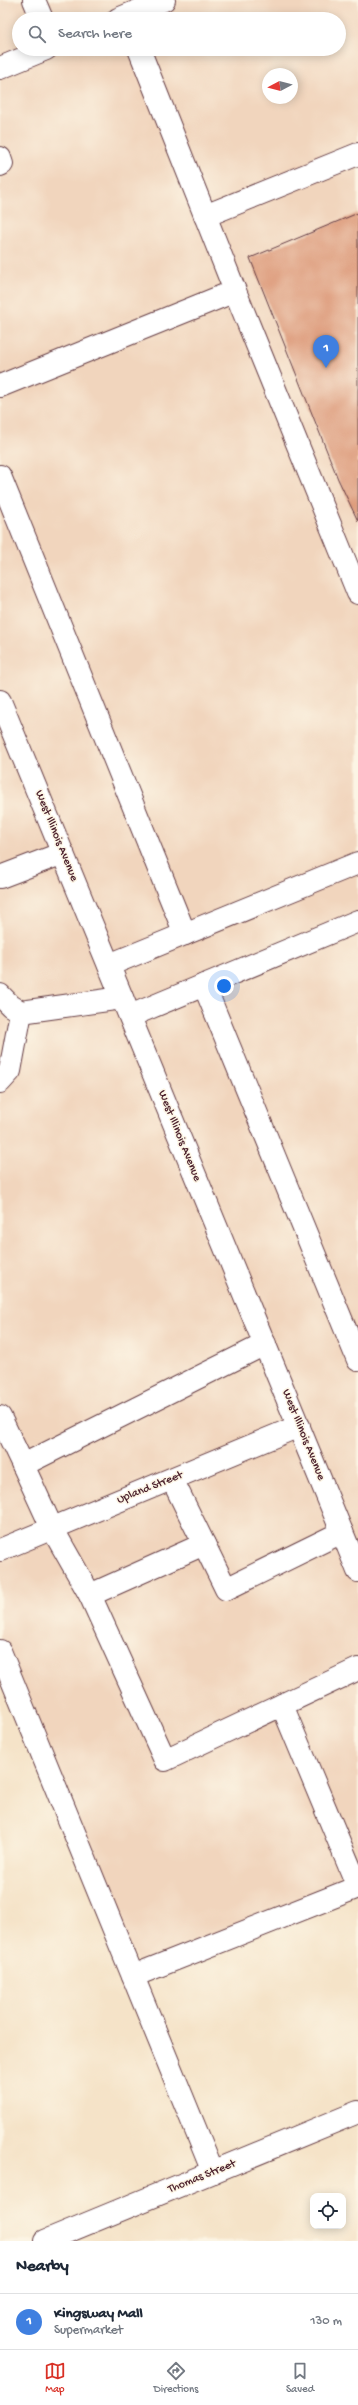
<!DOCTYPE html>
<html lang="en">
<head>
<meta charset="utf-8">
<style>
	body { margin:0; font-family:"Gochi Hand",sans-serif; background:#f2f2f3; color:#1f2937 }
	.controls { position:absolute; right:12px; bottom:12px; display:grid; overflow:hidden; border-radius:8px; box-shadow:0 2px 10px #0003 }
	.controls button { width:36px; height:36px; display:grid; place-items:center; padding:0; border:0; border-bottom:1px solid #e0e1e3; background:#fff; color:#1f2937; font:20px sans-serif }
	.compass { position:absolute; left:262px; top:68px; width:36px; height:36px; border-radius:50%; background:#fff; box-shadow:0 2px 10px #0003; rotate:263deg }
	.you { position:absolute; left:224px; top:986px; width:14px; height:14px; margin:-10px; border:3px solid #fff; border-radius:50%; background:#1a73e8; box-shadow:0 0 0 6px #1a73e833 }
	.badge { display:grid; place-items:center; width:26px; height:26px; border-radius:50%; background:#d93025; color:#fff; font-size:13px; font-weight:700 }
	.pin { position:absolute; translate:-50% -33px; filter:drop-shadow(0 1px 2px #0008) }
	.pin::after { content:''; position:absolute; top:21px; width:14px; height:12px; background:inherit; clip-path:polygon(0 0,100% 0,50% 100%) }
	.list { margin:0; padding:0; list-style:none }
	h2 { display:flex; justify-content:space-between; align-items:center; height:52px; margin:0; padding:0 16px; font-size:17px }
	h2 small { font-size:13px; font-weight:400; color:#747a83 }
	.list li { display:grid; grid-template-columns:26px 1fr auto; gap:12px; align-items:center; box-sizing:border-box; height:56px; padding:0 16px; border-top:1px solid #e0e1e3 }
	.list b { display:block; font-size:15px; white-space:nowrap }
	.list p { margin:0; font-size:13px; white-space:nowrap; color:#747a83 }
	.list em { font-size:13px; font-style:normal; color:#747a83 }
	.icon { flex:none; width:22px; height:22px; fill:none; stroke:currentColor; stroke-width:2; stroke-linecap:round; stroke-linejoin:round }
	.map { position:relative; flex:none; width:358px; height:2241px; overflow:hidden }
	.search { position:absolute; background:#fff; box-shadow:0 2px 10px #0003; left:12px; right:12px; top:12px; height:44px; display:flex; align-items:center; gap:10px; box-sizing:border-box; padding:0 14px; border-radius:22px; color:#747a83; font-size:15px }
	.sheet { height:108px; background:#fff }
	nav { display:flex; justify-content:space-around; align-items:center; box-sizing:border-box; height:56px; border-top:1px solid #e0e1e3; background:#fff; font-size:11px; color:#747a83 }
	nav a { display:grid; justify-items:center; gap:2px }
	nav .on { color:#d93025 }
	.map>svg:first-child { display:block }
	.built { fill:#f1d5bd; fill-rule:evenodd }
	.building { fill:#db9575 }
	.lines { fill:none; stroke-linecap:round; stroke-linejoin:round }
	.minor-casing { stroke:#643c43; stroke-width:24 }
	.major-casing { stroke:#643c43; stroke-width:24 }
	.minor { stroke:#fff; stroke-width:22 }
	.major { stroke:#fff; stroke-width:22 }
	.labels { text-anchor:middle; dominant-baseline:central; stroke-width:3; stroke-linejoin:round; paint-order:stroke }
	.street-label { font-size:12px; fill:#4a1f2b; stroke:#fcf5e5 }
</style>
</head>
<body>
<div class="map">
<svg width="358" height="2241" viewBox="0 0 358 2241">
	<rect width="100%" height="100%" fill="#fcf5e5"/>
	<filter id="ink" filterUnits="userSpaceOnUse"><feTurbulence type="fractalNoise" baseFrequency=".025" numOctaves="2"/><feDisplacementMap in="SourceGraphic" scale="8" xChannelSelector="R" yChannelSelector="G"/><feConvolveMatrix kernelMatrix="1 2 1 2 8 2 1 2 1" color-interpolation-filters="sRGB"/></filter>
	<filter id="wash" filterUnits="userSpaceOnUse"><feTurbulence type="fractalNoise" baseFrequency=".012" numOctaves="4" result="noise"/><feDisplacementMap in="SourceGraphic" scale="16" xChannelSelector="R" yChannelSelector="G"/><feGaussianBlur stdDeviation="0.9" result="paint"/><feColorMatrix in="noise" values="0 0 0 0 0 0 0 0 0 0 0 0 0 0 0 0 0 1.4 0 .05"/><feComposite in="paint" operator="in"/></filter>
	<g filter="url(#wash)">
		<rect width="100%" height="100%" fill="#f5e3c8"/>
		<!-- built -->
		<path class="built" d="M0,0H358V1883L142,1973L0,1647ZM19,19H339V49H19ZM268,74H292V98H268Z"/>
		<g id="blocks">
			<!-- building -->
			<path class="building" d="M358,213V521L338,479L250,258Z"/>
		</g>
	</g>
	<g filter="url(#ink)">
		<use href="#blocks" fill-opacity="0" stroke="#643c43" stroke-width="1"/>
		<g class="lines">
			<defs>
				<g id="minor">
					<path d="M34,0L42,19"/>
					<path d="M0,158L2,164L0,165"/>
					<path d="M205,216L358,154"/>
					<path d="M235,291L358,593"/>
					<path d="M0,386L235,291L139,49"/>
					<path d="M0,476L185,934"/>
					<path d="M0,877L63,853"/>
					<path d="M109,965L358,863"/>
					<path d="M204,985L358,1360"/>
					<path d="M0,995L11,1006L21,1012L122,998"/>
					<path d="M130,1016L358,921"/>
					<path d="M0,1082L10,1071L21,1012"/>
					<path d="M0,1417L23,1465"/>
					<path d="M172,1479L204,1544"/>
					<path d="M342,1532L226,1589L204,1544L90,1595L165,1760L358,1669"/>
					<path d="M0,1550L299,1426"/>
					<path d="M90,1595L52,1528L23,1465L265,1344"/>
					<path d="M0,1651L213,2172"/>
					<path d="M282,1705L358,1887"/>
					<path d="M133,1976L358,1887"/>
					<path d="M45,2241L358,2112"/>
				</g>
				<g id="major">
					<path d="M118,19L164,0"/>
					<path d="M0,68L46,49"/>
					<path d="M0,701L358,1571"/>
				</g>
			</defs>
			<!-- minor casing -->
			<use href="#minor" class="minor-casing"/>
			<!-- major casing -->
			<use href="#major" class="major-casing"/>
			<!-- minor -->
			<use href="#minor" class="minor"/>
			<!-- major -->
			<use href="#major" class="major"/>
		</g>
	</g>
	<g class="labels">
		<!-- street labels -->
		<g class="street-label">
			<text transform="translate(56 836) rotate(68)">West Illinois Avenue</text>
			<text transform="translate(179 1136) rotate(68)">West Illinois Avenue</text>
			<text transform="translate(303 1435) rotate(68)">West Illinois Avenue</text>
			<text transform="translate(150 1488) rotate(-22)">Upland Street</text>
			<text transform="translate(202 2177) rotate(-22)">Thomas Street</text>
		</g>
	</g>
</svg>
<div class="controls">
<button><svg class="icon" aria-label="locate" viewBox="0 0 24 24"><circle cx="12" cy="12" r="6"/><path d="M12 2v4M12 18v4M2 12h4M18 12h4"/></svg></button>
</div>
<svg class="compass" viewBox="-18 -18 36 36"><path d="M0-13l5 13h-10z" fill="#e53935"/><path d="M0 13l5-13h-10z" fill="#747a83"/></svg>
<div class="you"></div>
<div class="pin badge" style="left:326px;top:368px;background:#3f7fe0">1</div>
<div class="search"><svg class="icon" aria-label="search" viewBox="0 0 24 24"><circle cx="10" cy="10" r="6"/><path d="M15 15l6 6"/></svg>Search here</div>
</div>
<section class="sheet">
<h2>Nearby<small></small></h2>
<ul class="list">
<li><span class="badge" style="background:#3f7fe0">1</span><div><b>Kingsway Mall</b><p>Supermarket</p></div><em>130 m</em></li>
</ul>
</section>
<nav>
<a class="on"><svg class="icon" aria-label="map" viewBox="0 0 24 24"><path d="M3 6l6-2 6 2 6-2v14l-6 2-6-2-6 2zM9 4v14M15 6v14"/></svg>Map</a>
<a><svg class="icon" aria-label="directions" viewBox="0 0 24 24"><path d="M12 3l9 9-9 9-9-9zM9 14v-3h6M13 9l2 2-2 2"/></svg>Directions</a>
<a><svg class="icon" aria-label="saved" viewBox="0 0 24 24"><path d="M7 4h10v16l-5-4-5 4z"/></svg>Saved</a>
</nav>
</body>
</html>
